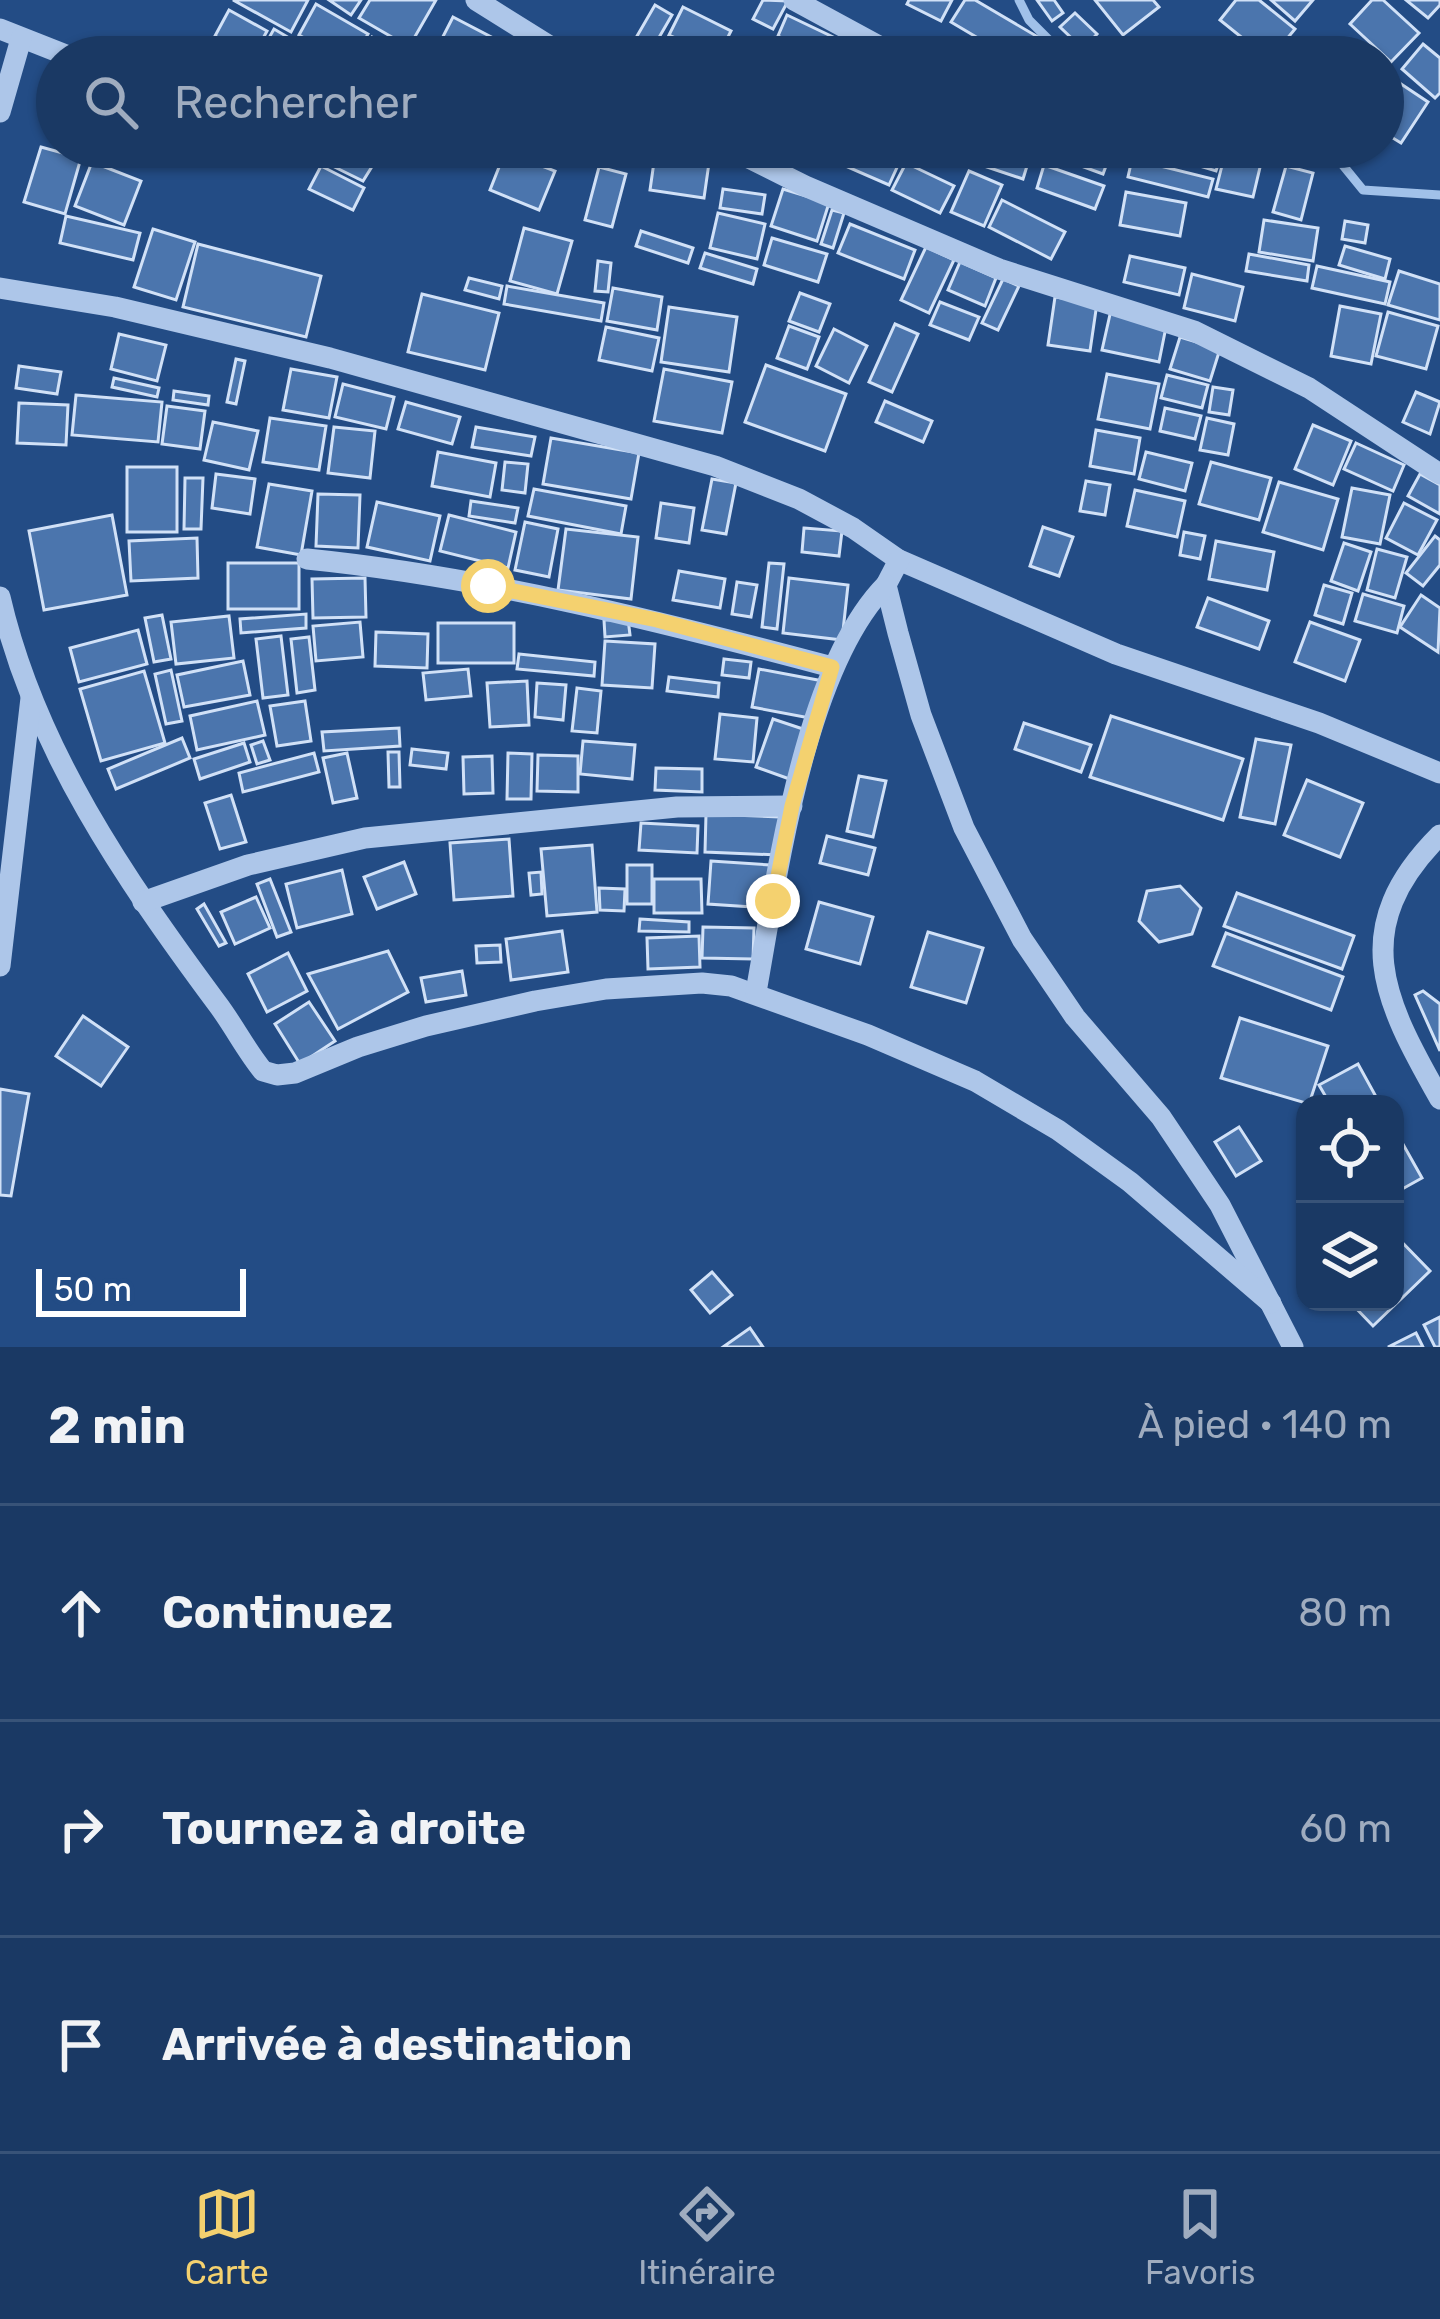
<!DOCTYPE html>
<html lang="fr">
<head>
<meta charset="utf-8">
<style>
	body { margin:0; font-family:Rubik,sans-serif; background:#27446d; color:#f1f3f6 }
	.controls { position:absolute; right:36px; bottom:36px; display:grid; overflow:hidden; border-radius:24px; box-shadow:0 3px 9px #0004 }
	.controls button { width:108px; height:108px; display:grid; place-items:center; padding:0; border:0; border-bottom:3px solid #385378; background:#1a3964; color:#f1f3f6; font:60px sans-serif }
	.scale { position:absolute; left:36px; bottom:30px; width:210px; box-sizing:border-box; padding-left:12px; border:6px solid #fff; border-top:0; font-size:33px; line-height:42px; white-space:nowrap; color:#fff; -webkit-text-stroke:9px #234c85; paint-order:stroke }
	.stop { position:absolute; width:36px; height:36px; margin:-27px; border:9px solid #f4d16f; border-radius:50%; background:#fff }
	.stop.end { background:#f4d16f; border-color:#fff; box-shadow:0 3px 12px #0008 }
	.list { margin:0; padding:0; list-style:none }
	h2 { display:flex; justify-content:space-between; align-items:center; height:156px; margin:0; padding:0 48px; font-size:51px }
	h2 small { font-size:39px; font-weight:400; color:#9facbf }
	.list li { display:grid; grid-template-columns:78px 1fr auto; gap:36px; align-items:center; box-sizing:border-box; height:216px; padding:0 48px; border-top:3px solid #385378 }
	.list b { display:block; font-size:45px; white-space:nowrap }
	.list em { font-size:39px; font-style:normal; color:#9facbf }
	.icon { flex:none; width:66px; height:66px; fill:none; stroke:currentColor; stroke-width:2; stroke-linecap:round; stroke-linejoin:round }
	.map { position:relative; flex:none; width:1440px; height:1347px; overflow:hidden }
	.search { position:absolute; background:#1a3964; box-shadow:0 3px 9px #0004; left:36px; right:36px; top:36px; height:132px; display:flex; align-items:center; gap:30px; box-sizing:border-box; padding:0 42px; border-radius:66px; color:#9facbf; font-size:45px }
	.sheet { height:804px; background:#1a3964 }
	nav { display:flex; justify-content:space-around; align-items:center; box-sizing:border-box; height:168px; border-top:3px solid #385378; background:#1a3964; font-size:33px; color:#9facbf }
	nav a { display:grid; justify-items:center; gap:6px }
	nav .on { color:#f4d16f }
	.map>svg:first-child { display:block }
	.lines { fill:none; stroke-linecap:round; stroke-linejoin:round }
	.stream { stroke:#a1c1e9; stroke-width:9 }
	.building { fill:#4b75ad; stroke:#d1e1f7; stroke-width:3 }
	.minor { stroke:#adc6e9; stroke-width:21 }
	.route { stroke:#f4d16f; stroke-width:15 }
</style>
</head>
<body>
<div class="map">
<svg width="1440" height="1347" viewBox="0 0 1440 1347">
	<rect width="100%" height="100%" fill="#234c85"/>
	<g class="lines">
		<!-- stream -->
		<g class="stream">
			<path d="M1019,0L1029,20L1066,57"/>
			<path d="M1092,57L1123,53L1141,57"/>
			<path d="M1328,147L1363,190L1440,195"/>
		</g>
	</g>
	<!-- building -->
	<g class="building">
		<path d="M233,0H308L291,32Z"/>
		<path d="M329,0H361L351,15Z"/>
		<path d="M370,0H436L409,47L359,18Z"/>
		<path d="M763,0L788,1L773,29L753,19Z"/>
		<path d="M909,0H952L941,21L907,4Z"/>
		<path d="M965,0H975L1043,40L1032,57H1010L951,22Z"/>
		<path d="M1037,0H1054L1063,13L1052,21Z"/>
		<path d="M1095,0H1153L1159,7L1123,35Z"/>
		<path d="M1236,0H1259L1295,29L1272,57H1266L1220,20Z"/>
		<path d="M1271,0H1313L1295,21Z"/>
		<path d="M1372,0H1383L1419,33L1391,62L1350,24Z"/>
		<path d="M1406,0H1440V5L1428,18Z"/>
		<path d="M316,4L368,34L355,57H338L299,35Z"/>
		<path d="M655,5L672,15L650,53L633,43Z"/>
		<path d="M683,7L731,31L718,57L669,35Z"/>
		<path d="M229,10L267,31L253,57L215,36Z"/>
		<path d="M1075,13L1097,34L1083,49L1060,27Z"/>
		<path d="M787,15L835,38L825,57L778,36Z"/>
		<path d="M453,17L495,39L486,57H445L435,52Z"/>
		<path d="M274,29L296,42L288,57L260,54Z"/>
		<path d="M372,37L389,47L383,57H360Z"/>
		<path d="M851,40L883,57H842Z"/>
		<path d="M1423,44L1440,58V93L1435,98L1402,69Z"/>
		<path d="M1383,72L1428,102L1401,143L1383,132Z"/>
		<path d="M41,147L81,158L65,214L24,202Z"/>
		<path d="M168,147H208L203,161Z"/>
		<path d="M294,147H352L360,151L371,147L381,152L363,181Z"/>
		<path d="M850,147H862L899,163L889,185L843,165Z"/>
		<path d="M987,147H1013L1031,153L1023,179L981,165Z"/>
		<path d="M1051,147H1113L1103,174L1048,154Z"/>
		<path d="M1190,147H1224L1216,171L1186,162Z"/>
		<path d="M656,148L710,156L704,198L650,190Z"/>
		<path d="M505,152L555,171L539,210L490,190Z"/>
		<path d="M1225,154L1261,163L1253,197L1216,189Z"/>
		<path d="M1132,159L1213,179L1208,197L1128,177Z"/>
		<path d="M92,162L141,181L124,225L75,206Z"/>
		<path d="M906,163L954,186L940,213L892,190Z"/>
		<path d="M1044,165L1104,186L1095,209L1037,188Z"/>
		<path d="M321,166L364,188L353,210L309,189Z"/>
		<path d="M1286,166L1313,173L1301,220L1273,212Z"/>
		<path d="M599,167L626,174L612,227L585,220Z"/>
		<path d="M969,171L1002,185L984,226L951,212Z"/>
		<path d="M723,189L765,195L762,214L720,208Z"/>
		<path d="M783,189L829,203L817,241L771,226Z"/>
		<path d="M1126,192L1186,203L1180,236L1120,225Z"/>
		<path d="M1002,200L1065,232L1051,259L989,227Z"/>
		<path d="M832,210L844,213L833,248L821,244Z"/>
		<path d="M718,213L765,224L757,259L710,248Z"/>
		<path d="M66,216L140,233L133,260L60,243Z"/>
		<path d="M1264,220L1318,228L1313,261L1259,252Z"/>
		<path d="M1345,221L1368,225L1365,243L1342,239Z"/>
		<path d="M850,224L915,250L904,279L838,253Z"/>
		<path d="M524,228L572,241L557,294L510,281Z"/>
		<path d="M153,229L195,242L176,300L134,287Z"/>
		<path d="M641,231L693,248L688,263L636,246Z"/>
		<path d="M772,238L827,254L818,282L764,265Z"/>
		<path d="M198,244L321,276L306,337L183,307Z"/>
		<path d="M1345,246L1390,259L1385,279L1339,265Z"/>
		<path d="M926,247L954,260L929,313L901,300Z"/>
		<path d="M705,253L757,269L753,284L700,268Z"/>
		<path d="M1249,254L1309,265L1307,281L1246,271Z"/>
		<path d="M1130,256L1185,268L1179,295L1124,282Z"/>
		<path d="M598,261L611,263L608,292L595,291Z"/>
		<path d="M960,262L996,278L985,306L948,290Z"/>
		<path d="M1317,266L1390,282L1385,304L1312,288Z"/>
		<path d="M1399,271L1440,284V320L1388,305Z"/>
		<path d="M1192,274L1243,287L1235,321L1184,308Z"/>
		<path d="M469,278L502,286L499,299L465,290Z"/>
		<path d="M1003,279L1019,286L998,330L982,323Z"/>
		<path d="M507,286L604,303L601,321L504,304Z"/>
		<path d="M613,288L662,297L657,330L607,321Z"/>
		<path d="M800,293L830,304L819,332L789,321Z"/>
		<path d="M422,294L499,313L485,370L408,352Z"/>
		<path d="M1055,297L1097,303L1090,351L1048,345Z"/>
		<path d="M940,302L979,317L969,340L930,325Z"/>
		<path d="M1340,306L1381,314L1371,364L1331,356Z"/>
		<path d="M669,307L737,317L729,372L661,362Z"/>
		<path d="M1111,310L1167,322L1159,362L1102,350Z"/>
		<path d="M1388,312L1438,326L1426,369L1376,356Z"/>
		<path d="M895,324L918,334L892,392L869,382Z"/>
		<path d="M789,326L819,337L807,369L777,358Z"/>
		<path d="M606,327L659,338L652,371L599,360Z"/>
		<path d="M834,329L867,346L849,383L816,366Z"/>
		<path d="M119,334L166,345L157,381L111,369Z"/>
		<path d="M1180,337L1220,349L1210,381L1170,369Z"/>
		<path d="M236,359L245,361L236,404L227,402Z"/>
		<path d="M766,365L846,394L825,451L745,422Z"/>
		<path d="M19,366L61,372L57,394L16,388Z"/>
		<path d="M291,369L337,377L329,418L283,410Z"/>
		<path d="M664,369L732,382L722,433L654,421Z"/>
		<path d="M1107,374L1159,384L1150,429L1098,419Z"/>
		<path d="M1167,375L1208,385L1202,408L1161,398Z"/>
		<path d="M114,378L159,388L157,397L112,387Z"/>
		<path d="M343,384L394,397L386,429L335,417Z"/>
		<path d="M1213,387L1233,390L1229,415L1209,412Z"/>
		<path d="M174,391L209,396L208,405L173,400Z"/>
		<path d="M1416,392L1440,402L1430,434L1403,422Z"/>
		<path d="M76,395L162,402L158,442L72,435Z"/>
		<path d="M885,401L932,421L923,442L876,422Z"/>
		<path d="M406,402L460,417L452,444L398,429Z"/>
		<path d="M19,403L68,405L66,445L17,443Z"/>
		<path d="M167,406L205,411L200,449L162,444Z"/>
		<path d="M1165,408L1201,416L1195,439L1160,431Z"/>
		<path d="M270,418L326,426L319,470L263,462Z"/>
		<path d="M1207,418L1234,424L1228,455L1200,450Z"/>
		<path d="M213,422L258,431L249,470L204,460Z"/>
		<path d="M1313,425L1351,441L1333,485L1295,469Z"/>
		<path d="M334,427L375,431L370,478L328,473Z"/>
		<path d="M476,427L535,437L531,456L472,447Z"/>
		<path d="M1096,430L1140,438L1134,474L1090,466Z"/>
		<path d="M551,438L639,453L631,499L543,484Z"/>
		<path d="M1356,443L1404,465L1393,491L1344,469Z"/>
		<path d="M438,452L496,463L490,497L432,486Z"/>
		<path d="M1146,452L1192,463L1185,491L1139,479Z"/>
		<path d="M505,462L528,464L525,493L502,490Z"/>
		<path d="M1211,462L1271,478L1259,520L1199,504Z"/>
		<rect x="127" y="467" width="50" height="65"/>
		<path d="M216,474L255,479L250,514L212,508Z"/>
		<path d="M1420,474L1440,485V514L1408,496Z"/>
		<path d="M185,478H203L201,529H184Z"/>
		<path d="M712,479L736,483L726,534L702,530Z"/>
		<path d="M1086,481L1110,485L1105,515L1080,511Z"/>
		<path d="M1279,482L1338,499L1323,550L1263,532Z"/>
		<path d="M269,484L312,491L301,555L257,547Z"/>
		<path d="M1352,488L1390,495L1380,544L1342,537Z"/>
		<path d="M534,489L626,506L621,534L528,516Z"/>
		<path d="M1135,490L1185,501L1177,537L1127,526Z"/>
		<path d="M318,494L360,495L358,548L316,546Z"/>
		<path d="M471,501L518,508L515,523L469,516Z"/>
		<path d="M377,502L440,516L430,561L367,547Z"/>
		<path d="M661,503L694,508L689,543L656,538Z"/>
		<path d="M1404,503L1437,520L1418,555L1386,538Z"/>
		<path d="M112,515L127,595L44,610L29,531Z"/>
		<path d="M449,515L516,532L508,568L440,551Z"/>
		<path d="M525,522L558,529L549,577L515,570Z"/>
		<path d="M1043,527L1073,537L1059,576L1030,566Z"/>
		<path d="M804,528L842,531L839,556L802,552Z"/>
		<path d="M566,529L638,537L631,599L558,590Z"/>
		<path d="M1184,532L1205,536L1200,559L1180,555Z"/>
		<path d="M1435,536L1440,540V565L1423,586L1406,573Z"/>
		<path d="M197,538L198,578L131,581L129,541Z"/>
		<path d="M1216,541L1274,552L1267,590L1209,579Z"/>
		<path d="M1344,543L1371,552L1358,591L1331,581Z"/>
		<path d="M1377,549L1407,557L1395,598L1367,590Z"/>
		<rect x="228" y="563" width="71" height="46"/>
		<path d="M769,563L784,564L777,629L762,627Z"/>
		<path d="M679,571L725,579L720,608L673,600Z"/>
		<path d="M365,578L366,617L313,618L312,579Z"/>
		<path d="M789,578L848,585L842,640L783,633Z"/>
		<path d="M737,582L757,585L751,617L732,614Z"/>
		<path d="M1324,585L1352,593L1343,624L1315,615Z"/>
		<path d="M1363,594L1404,606L1397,633L1355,621Z"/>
		<path d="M1421,595L1440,608L1438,652L1400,627Z"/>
		<path d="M1208,598L1269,621L1259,649L1197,627Z"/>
		<path d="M306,614V628L241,633L240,619Z"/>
		<path d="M162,615L171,659L154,662L145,618Z"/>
		<path d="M229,616L234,658L176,664L171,622Z"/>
		<path d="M628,619L630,635L605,637L604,620Z"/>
		<path d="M360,622L363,657L316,661L313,626Z"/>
		<path d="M1310,622L1360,640L1345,681L1295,662Z"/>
		<rect x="438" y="623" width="76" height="40"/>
		<path d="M138,630L147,664L79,682L70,648Z"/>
		<path d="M376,632L428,634L427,668L375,666Z"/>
		<path d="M281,636L288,695L263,698L256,639Z"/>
		<path d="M309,637L315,690L297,693L291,639Z"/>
		<path d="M605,641L655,644L652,688L602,685Z"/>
		<path d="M519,654L595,662L594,676L517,669Z"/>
		<path d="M724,659L751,662L749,678L722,675Z"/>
		<path d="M243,661L250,695L184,707L177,675Z"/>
		<path d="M468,669L471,696L426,700L423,673Z"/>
		<path d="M759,669L823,681L815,719L752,707Z"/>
		<path d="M171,670L182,721L166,724L155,674Z"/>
		<path d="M144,671L165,743L101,761L80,689Z"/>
		<path d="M669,677L719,683L718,697L667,691Z"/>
		<path d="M527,681L529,725L490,727L487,683Z"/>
		<path d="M537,683L566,685L563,720L535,717Z"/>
		<path d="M577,688L601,691L597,733L572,731Z"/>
		<path d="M257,701L265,735L197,750L190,716Z"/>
		<path d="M305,701L311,741L277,746L270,706Z"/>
		<path d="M720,714L757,718L753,762L715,759Z"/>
		<path d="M1111,716L1243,759L1223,820L1090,777Z"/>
		<path d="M773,719L812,732L795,781L756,767Z"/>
		<path d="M1024,723L1091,745L1081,772L1015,749Z"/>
		<path d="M399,728L400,746L324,751L322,732Z"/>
		<path d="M182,738L190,758L116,789L108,769Z"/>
		<path d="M1256,739L1291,745L1275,824L1240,817Z"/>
		<path d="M263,741L270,760L257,764L251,745Z"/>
		<path d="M583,741L635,745L632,779L580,774Z"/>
		<path d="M244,743L250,762L200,779L194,759Z"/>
		<path d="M412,749L448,753L446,769L410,765Z"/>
		<path d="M388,752H399L400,787H389Z"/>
		<path d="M314,753L319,772L243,792L239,773Z"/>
		<path d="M347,753L357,798L333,803L323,758Z"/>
		<path d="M508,753L532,754L531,799H507Z"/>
		<path d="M538,755L578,756V792L537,791Z"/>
		<path d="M492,756L493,793L464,794L463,757Z"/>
		<path d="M656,768L702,769V792L655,790Z"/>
		<path d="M859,776L886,781L873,837L847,831Z"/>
		<path d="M1307,780L1363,803L1340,857L1284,835Z"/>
		<path d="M231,795L246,842L220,849L205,803Z"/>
		<path d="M706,814L780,817L779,855L705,852Z"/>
		<path d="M641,823L698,826L697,853L639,850Z"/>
		<path d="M827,836L875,848L868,875L820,863Z"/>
		<path d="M509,839L513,896L454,900L450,843Z"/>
		<path d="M592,845L597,912L547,916L541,849Z"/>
		<path d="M711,861L770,865L766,908L708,904Z"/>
		<path d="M404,862L416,894L377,909L364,877Z"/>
		<rect x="627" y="865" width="25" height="39"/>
		<path d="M342,870L352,914L297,928L286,884Z"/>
		<path d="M541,872L542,894L531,895L529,873Z"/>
		<path d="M270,879L291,932L277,937L257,884Z"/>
		<path d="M654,879H701L702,913H654Z"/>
		<path d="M1180,886L1201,908L1192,934L1159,942L1139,921L1147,891Z"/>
		<path d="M599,888L625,889L624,911L600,910Z"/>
		<path d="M1237,893L1354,936L1342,969L1224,926Z"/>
		<path d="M256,897L270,928L235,944L221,912Z"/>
		<path d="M819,902L873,917L860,964L806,949Z"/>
		<path d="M204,904L226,943L219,946L197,909Z"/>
		<path d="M640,919L689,922V932L639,931Z"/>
		<path d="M703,927L754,928L753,959L702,958Z"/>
		<path d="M562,931L568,972L511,980L506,939Z"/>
		<path d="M928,932L983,948L966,1003L911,987Z"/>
		<path d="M1226,933L1343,977L1331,1010L1213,966Z"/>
		<path d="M699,936L700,967L648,969L647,938Z"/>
		<path d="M500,945L501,962L477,963L476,946Z"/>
		<path d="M388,951L408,992L338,1029L308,974Z"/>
		<path d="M288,953L307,991L267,1012L248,974Z"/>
		<path d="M462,971L466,995L426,1002L421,978Z"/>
		<path d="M1423,991L1440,1004V1051L1415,995Z"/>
		<path d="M309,1002L335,1041L300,1064L275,1024Z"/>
		<path d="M83,1016L128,1047L101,1086L56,1056Z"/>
		<path d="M1240,1018L1328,1046L1309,1104L1221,1078Z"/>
		<path d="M1358,1064L1380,1104H1330L1319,1085Z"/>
		<path d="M0,1089L29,1094L11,1196L0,1195Z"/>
		<path d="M1239,1127L1261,1161L1236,1176L1215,1142Z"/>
		<path d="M1395,1130L1422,1178L1395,1193Z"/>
		<path d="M1395,1235L1430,1271L1373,1326L1350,1302H1395Z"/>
		<path d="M712,1272L732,1295L710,1313L691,1290Z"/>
		<path d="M1440,1317V1347H1435L1424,1325Z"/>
		<path d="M750,1328L763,1347H723Z"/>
		<path d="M1416,1333L1423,1347H1388Z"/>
	</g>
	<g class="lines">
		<!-- minor -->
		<g class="minor">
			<path d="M476,0L567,57"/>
			<path d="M794,0L899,57"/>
			<path d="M0,29L71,57"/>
			<path d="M0,112L21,39"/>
			<path d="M727,147L805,186L999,269L1194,331L1309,388L1440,474"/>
			<path d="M0,288L115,307L330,358L715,466L799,499L853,528L899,560L1116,654L1319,723L1440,773"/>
			<path d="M307,559C485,577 659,621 832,667"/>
			<path d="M899,560L886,585L898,633L921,715L964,828L1022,939L1075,1017L1161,1117L1220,1205L1293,1347"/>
			<path d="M0,597C35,749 125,879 216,1002C233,1024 245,1049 263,1071L277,1075L295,1073L358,1047L426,1026L535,1001L606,989L702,983L731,986L868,1035L975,1081L1058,1130L1130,1182L1271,1303"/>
			<path d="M1440,835C1347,928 1383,999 1440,1099"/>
			<path d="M143,902L248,865L365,838L677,807L792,806"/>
			<path d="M0,966L31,698"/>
			<path d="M756,992C777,877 804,668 886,585"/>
		</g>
	</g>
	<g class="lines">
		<!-- route -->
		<path class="route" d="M488,586L657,620L832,667L792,806L773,901"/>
	</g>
</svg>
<div class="controls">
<button><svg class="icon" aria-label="locate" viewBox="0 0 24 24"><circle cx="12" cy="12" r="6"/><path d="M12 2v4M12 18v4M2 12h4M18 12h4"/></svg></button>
<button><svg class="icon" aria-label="layers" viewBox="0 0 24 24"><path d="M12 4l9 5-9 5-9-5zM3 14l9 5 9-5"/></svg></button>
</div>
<div class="scale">50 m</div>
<div class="stop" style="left:488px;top:586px"></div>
<div class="stop end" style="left:773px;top:901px"></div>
<div class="search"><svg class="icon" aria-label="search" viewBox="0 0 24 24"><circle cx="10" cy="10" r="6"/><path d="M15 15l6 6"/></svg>Rechercher</div>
</div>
<section class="sheet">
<h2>2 min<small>À pied · 140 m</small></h2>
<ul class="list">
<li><svg class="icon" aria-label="ahead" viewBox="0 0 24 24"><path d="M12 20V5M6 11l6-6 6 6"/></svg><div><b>Continuez</b></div><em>80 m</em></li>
<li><svg class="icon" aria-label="right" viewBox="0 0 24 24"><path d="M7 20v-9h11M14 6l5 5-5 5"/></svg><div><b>Tournez à droite</b></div><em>60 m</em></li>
<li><svg class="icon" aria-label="arrive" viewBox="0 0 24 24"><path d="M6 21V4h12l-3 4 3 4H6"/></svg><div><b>Arrivée à destination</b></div></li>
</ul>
</section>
<nav>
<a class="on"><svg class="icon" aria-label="map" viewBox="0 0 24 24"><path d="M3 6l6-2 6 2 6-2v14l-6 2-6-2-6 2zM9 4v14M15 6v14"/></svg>Carte</a>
<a><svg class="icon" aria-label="directions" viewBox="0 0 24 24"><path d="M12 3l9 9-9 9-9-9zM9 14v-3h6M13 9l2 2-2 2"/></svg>Itinéraire</a>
<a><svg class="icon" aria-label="saved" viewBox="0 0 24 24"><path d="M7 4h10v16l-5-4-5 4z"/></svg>Favoris</a>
</nav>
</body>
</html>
